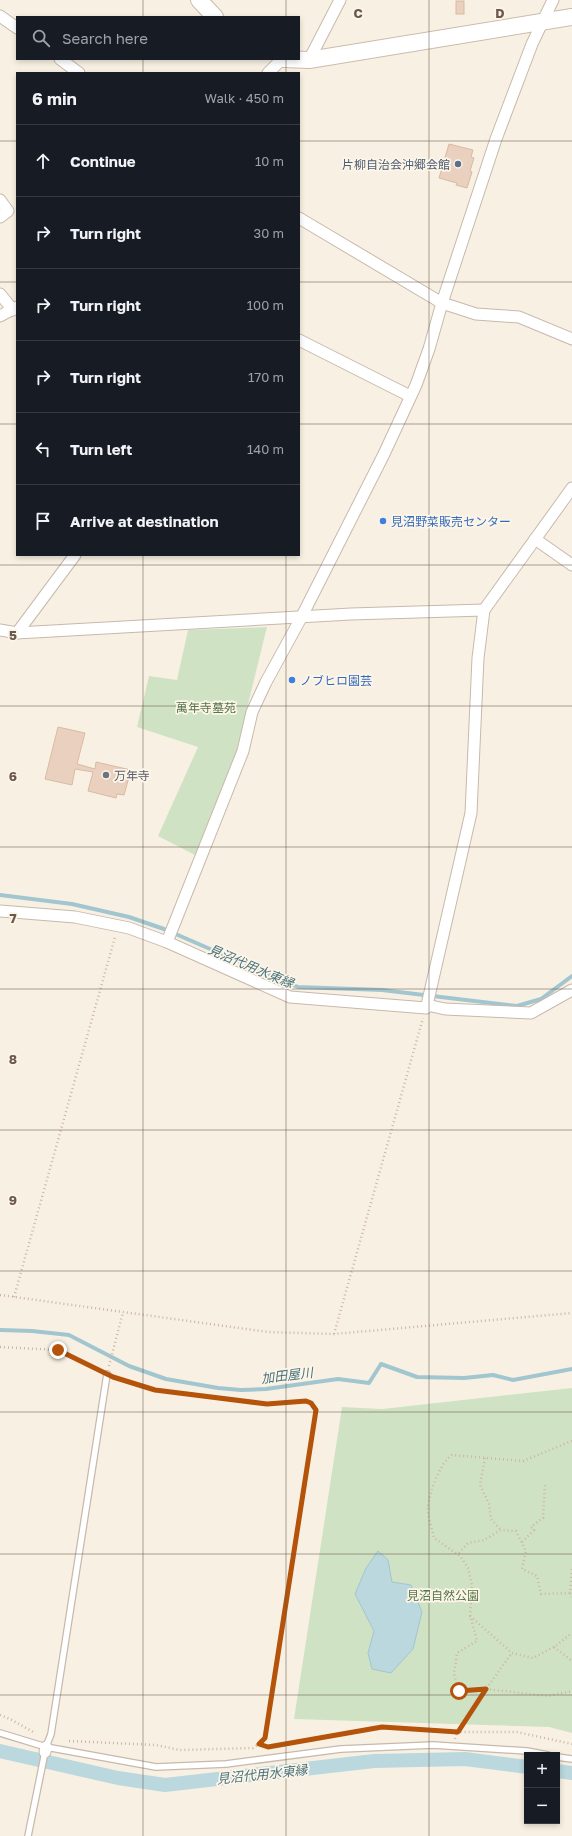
<!DOCTYPE html>
<html lang="en">
<head>
<meta charset="utf-8">
<style>
	body { margin:0; font-family:"Golos Text","Noto Sans JP",sans-serif; background:#20242c; color:#f1f3f6 }
	.controls { position:absolute; right:12px; bottom:12px; display:grid; overflow:hidden; border-radius:0px; box-shadow:0 2px 6px #0003 }
	.controls button { width:36px; height:36px; display:grid; place-items:center; padding:0; border:0; border-bottom:1px solid #363941; background:#171b24; color:#f1f3f6; font:20px sans-serif }
	.stop { position:absolute; width:12px; height:12px; margin:-9px; border:3px solid #b45309; border-radius:50%; background:#fff }
	.stop.end { background:#b45309; border-color:#fff; box-shadow:0 1px 4px #0008 }
	.list { margin:0; padding:0; list-style:none }
	h2 { display:flex; justify-content:space-between; align-items:center; height:52px; margin:0; padding:0 16px; font-size:17px }
	h2 small { font-size:13px; font-weight:400; color:#9ea1a6 }
	.list li { display:grid; grid-template-columns:26px 1fr auto; gap:12px; align-items:center; box-sizing:border-box; height:72px; padding:0 16px; border-top:1px solid #363941 }
	.list b { display:block; font-size:15px; white-space:nowrap }
	.list em { font-size:13px; font-style:normal; color:#9ea1a6 }
	.icon { flex:none; width:22px; height:22px; fill:none; stroke:currentColor; stroke-width:2; stroke-linecap:round; stroke-linejoin:round }
	.map { position:relative; flex:none; width:572px; height:1836px; overflow:hidden }
	.search { position:absolute; background:#171b24; box-shadow:0 2px 6px #0003; left:16px; top:16px; width:284px; height:44px; display:flex; align-items:center; gap:10px; box-sizing:border-box; padding:0 14px; border-radius:0px; color:#9ea1a6; font-size:15px }
	.panel { position:absolute; background:#171b24; box-shadow:0 2px 6px #0003; left:16px; top:72px; width:284px; height:484px; border-radius:0px }
	.map>svg:first-child { display:block }
	.green { fill:#cfe3c4 }
	.water { fill:#bbd8df; stroke:#a2c6cf }
	.lines { fill:none; stroke-linecap:round; stroke-linejoin:round }
	.stream { stroke:#a2c6cf; stroke-width:4 }
	.canal { stroke:#bbd8df; stroke-width:14 }
	.building { fill:#ead1bf; stroke:#dab9a1 }
	.lane-casing { stroke:#c7b9ac; stroke-width:8 }
	.street-casing { stroke:#c7b9ac; stroke-width:13 }
	.secondary-casing { stroke:#ccbbac; stroke-width:18 }
	.path { stroke:#ceb5a2; stroke-width:2.5; stroke-dasharray:1 3; stroke-linecap:butt }
	.lane { stroke:#fff; stroke-width:5.5 }
	.street { stroke:#fff; stroke-width:11 }
	.secondary { stroke:#fff; stroke-width:16 }
	.route { stroke:#b45309; stroke-width:5 }
	.grid { fill:none; stroke:#6c594d; stroke-width:1; stroke-opacity:0.55 }
	.service-dot { fill:#5c6f8a; stroke:#fcf5e8; stroke-width:1.5 }
	.shop-dot { fill:#3f7fe0; stroke:#fcf5e8; stroke-width:1.5 }
	.worship-dot { fill:#6b7280; stroke:#fcf5e8; stroke-width:1.5 }
	.labels { text-anchor:middle; dominant-baseline:central; stroke-width:3.5; stroke-linejoin:round; paint-order:stroke }
	.service-label { font-size:12px; fill:#4e5e75; stroke:#fcf5e8; text-anchor:end }
	.shop-label { font-size:12px; fill:#366cbe; stroke:#fcf5e8; text-anchor:start }
	.park-label { font-size:12px; fill:#55764a; stroke:#fcf5e8 }
	.worship-label { font-size:12px; fill:#5b616d; stroke:#fcf5e8; text-anchor:start }
	.water-label { font-size:13px; font-style:italic; fill:#4a737d; stroke:#fcf5e8 }
	.grid-label { font-size:13px; text-anchor:middle; font-weight:bold; fill:#6c594d; stroke:#fcf5e8; stroke-width:3.5; stroke-linejoin:round; paint-order:stroke }
</style>
</head>
<body>
<div class="map">
<svg width="572" height="1836" viewBox="0 0 572 1836">
	<rect width="100%" height="100%" fill="#f8f1e3"/>
	<!-- green -->
	<g class="green">
		<path d="M267,627L235,757L195,855L158,836L198,747L137,727L149,676L177,680L188,630Z"/>
		<path d="M572,1388V1733L549,1727L294,1719L342,1407L382,1409Z"/>
	</g>
	<!-- water -->
	<path class="water" d="M378,1551L388,1560L392,1582L411,1585L422,1612L413,1649L391,1673L372,1669L368,1653L374,1631L355,1594L366,1568Z"/>
	<g class="lines">
		<!-- stream -->
		<g class="stream">
			<path d="M0,895L72,904L129,917L164,929L298,987L382,990L517,1006L541,999L572,976"/>
			<path d="M0,1330L32,1331L69,1335L129,1366L166,1379L218,1388L241,1390L266,1389L338,1379L369,1383L381,1364L417,1377L464,1378L493,1375L513,1380L572,1369"/>
		</g>
		<!-- canal -->
		<g class="canal">
			<path d="M0,1751L118,1778L165,1785L374,1761L465,1759L527,1767"/>
			<path d="M557,1771L572,1773"/>
		</g>
	</g>
	<!-- building -->
	<g class="building">
		<rect x="456" y="1" width="8" height="13"/>
		<path d="M449,144L473,150L471,157L474,158L470,171L472,172L467,188L456,185L457,183L439,178Z"/>
		<path d="M58,727L85,733L77,764L95,769L96,762L131,770L124,795L117,794L116,798L88,791L93,772L75,769L72,785L45,779Z"/>
	</g>
	<g class="lines">
		<defs>
			<g id="lane">
				<path d="M0,1733L46,1747L156,1767L226,1764L341,1749L433,1745L527,1751L548,1755"/>
				<path d="M46,1747L51,1734L107,1374"/>
				<path d="M557,1757L572,1759"/>
				<path d="M28,1836L45,1752"/>
			</g>
			<g id="street">
				<path d="M0,16L17,28"/>
				<path d="M60,59L79,73"/>
				<path d="M309,60L340,0"/>
				<path d="M268,73L282,59"/>
				<path d="M0,200L8,211L0,217"/>
				<path d="M299,218L442,303L476,314L519,317L572,339"/>
				<path d="M0,294L13,310"/>
				<path d="M0,316L17,307"/>
				<path d="M299,340L410,396"/>
				<path d="M572,488L484,610L478,658L471,813L427,1005L445,1009L531,1013L572,990"/>
				<path d="M535,539L572,565"/>
				<path d="M0,630L17,633L351,614L484,610"/>
				<path d="M17,633L75,555"/>
				<path d="M0,911L75,917L129,928L167,942L290,997L426,1008"/>
				<path d="M167,942L243,751L252,712L266,682L301,618L384,454L416,385L429,349L442,303L496,139L532,44L553,0"/>
				<path d="M45,1752L46,1747"/>
			</g>
			<g id="secondary">
				<path d="M199,0L215,17"/>
				<path d="M284,59L309,60L572,17"/>
			</g>
		</defs>
		<!-- lane casing -->
		<use href="#lane" class="lane-casing"/>
		<!-- street casing -->
		<use href="#street" class="street-casing"/>
		<!-- secondary casing -->
		<use href="#secondary" class="secondary-casing"/>
		<!-- path -->
		<g class="path">
			<path d="M0,1295L268,1332L334,1334L572,1313"/>
			<path d="M14,1297L115,937"/>
			<path d="M334,1334L423,1018"/>
			<path d="M0,1347L58,1350L100,1370"/>
			<path d="M109,1366L123,1312"/>
			<path d="M572,1441L523,1461L452,1455C440,1463 429,1493 428,1507C427,1516 432,1528 434,1538L460,1556L468,1568L472,1586L470,1615L477,1641L457,1653L454,1674L459,1691L486,1689L548,1696L572,1691"/>
			<path d="M485,1458L480,1485L489,1504L491,1519L501,1530"/>
			<path d="M522,1542L534,1530L531,1527L543,1518L545,1484"/>
			<path d="M459,1553L468,1543L484,1540L501,1530L516,1531L526,1551L522,1569L537,1576L541,1594L570,1593"/>
			<path d="M572,1569L570,1593L572,1597"/>
			<path d="M470,1616L512,1653L533,1658L554,1647L572,1633"/>
			<path d="M554,1647L572,1661"/>
			<path d="M0,1715L10,1719L35,1733"/>
			<path d="M455,1739L457,1732L486,1689L512,1653"/>
			<path d="M69,1741L156,1745L180,1750L253,1748L259,1744L265,1738L316,1410L311,1403L306,1401L267,1404L199,1396L155,1389L115,1378"/>
			<path d="M259,1744L268,1747L382,1727L457,1732H517L572,1744"/>
		</g>
		<!-- lane -->
		<use href="#lane" class="lane"/>
		<!-- street -->
		<use href="#street" class="street"/>
		<!-- secondary -->
		<use href="#secondary" class="secondary"/>
	</g>
	<g class="lines">
		<!-- route -->
		<path class="route" d="M58,1350L113,1377L155,1390L267,1404L306,1401L311,1403L316,1410L265,1738L259,1744L268,1747L382,1727L458,1732L486,1689L459,1691"/>
	</g>
	<!-- grid -->
	<path class="grid" d="M143,0V17M286,0V17M429,0V1836M143,59V73M286,59V73M0,141H17M299,141H572M0,282H17M299,282H572M0,424H17M299,424H572M143,555V1836M286,555V1836M0,565H572M0,706H572M0,847H572M0,989H572M0,1130H572M0,1271H572M0,1412H572M0,1554H572M0,1695H572"/>
	<!-- markers -->
	<circle class="service-dot" cx="458" cy="164" r="4"/>
	<g class="shop-dot">
		<circle cx="383" cy="521" r="4"/>
		<circle cx="292" cy="680" r="4"/>
	</g>
	<circle class="worship-dot" cx="106" cy="775" r="4"/>
	<g class="labels">
		<!-- service labels -->
		<g class="service-label">
			<text x="450" y="164">片柳自治会沖郷会館</text>
		</g>
		<!-- shop labels -->
		<g class="shop-label">
			<text x="391" y="521">見沼野菜販売センター</text>
			<text x="300" y="680">ノブヒロ園芸</text>
		</g>
		<!-- park labels -->
		<g class="park-label">
			<text x="206" y="707">萬年寺墓苑</text>
			<text x="443" y="1595">見沼自然公園</text>
		</g>
		<!-- worship labels -->
		<g class="worship-label">
			<text x="114" y="775">万年寺</text>
		</g>
		<!-- water labels -->
		<g class="water-label">
			<text transform="translate(251 966) rotate(23)">見沼代用水東縁</text>
			<text transform="translate(287 1375) rotate(-7)">加田屋川</text>
			<text transform="translate(262 1774) rotate(-6)">見沼代用水東縁</text>
		</g>
	</g>
	<g class="grid-label">
		<text x="358" y="18">C</text>
		<text x="500" y="18">D</text>
		<text x="13" y="640">5</text>
		<text x="13" y="781">6</text>
		<text x="13" y="923">7</text>
		<text x="13" y="1064">8</text>
		<text x="13" y="1205">9</text>
	</g>
</svg>
<div class="controls">
<button>+</button>
<button>−</button>
</div>
<div class="stop" style="left:459px;top:1691px"></div>
<div class="stop end" style="left:58px;top:1350px"></div>
<div class="search"><svg class="icon" aria-label="search" viewBox="0 0 24 24"><circle cx="10" cy="10" r="6"/><path d="M15 15l6 6"/></svg>Search here</div>
<section class="panel">
<h2>6 min<small>Walk · 450 m</small></h2>
<ul class="list">
<li><svg class="icon" aria-label="ahead" viewBox="0 0 24 24"><path d="M12 20V5M6 11l6-6 6 6"/></svg><div><b>Continue</b></div><em>10 m</em></li>
<li><svg class="icon" aria-label="right" viewBox="0 0 24 24"><path d="M7 20v-9h11M14 6l5 5-5 5"/></svg><div><b>Turn right</b></div><em>30 m</em></li>
<li><svg class="icon" aria-label="right" viewBox="0 0 24 24"><path d="M7 20v-9h11M14 6l5 5-5 5"/></svg><div><b>Turn right</b></div><em>100 m</em></li>
<li><svg class="icon" aria-label="right" viewBox="0 0 24 24"><path d="M7 20v-9h11M14 6l5 5-5 5"/></svg><div><b>Turn right</b></div><em>170 m</em></li>
<li><svg class="icon" aria-label="left" viewBox="0 0 24 24"><path d="M17 20v-9H6M10 6l-5 5 5 5"/></svg><div><b>Turn left</b></div><em>140 m</em></li>
<li><svg class="icon" aria-label="arrive" viewBox="0 0 24 24"><path d="M6 21V4h12l-3 4 3 4H6"/></svg><div><b>Arrive at destination</b></div></li>
</ul>
</section>
</div>
</body>
</html>
